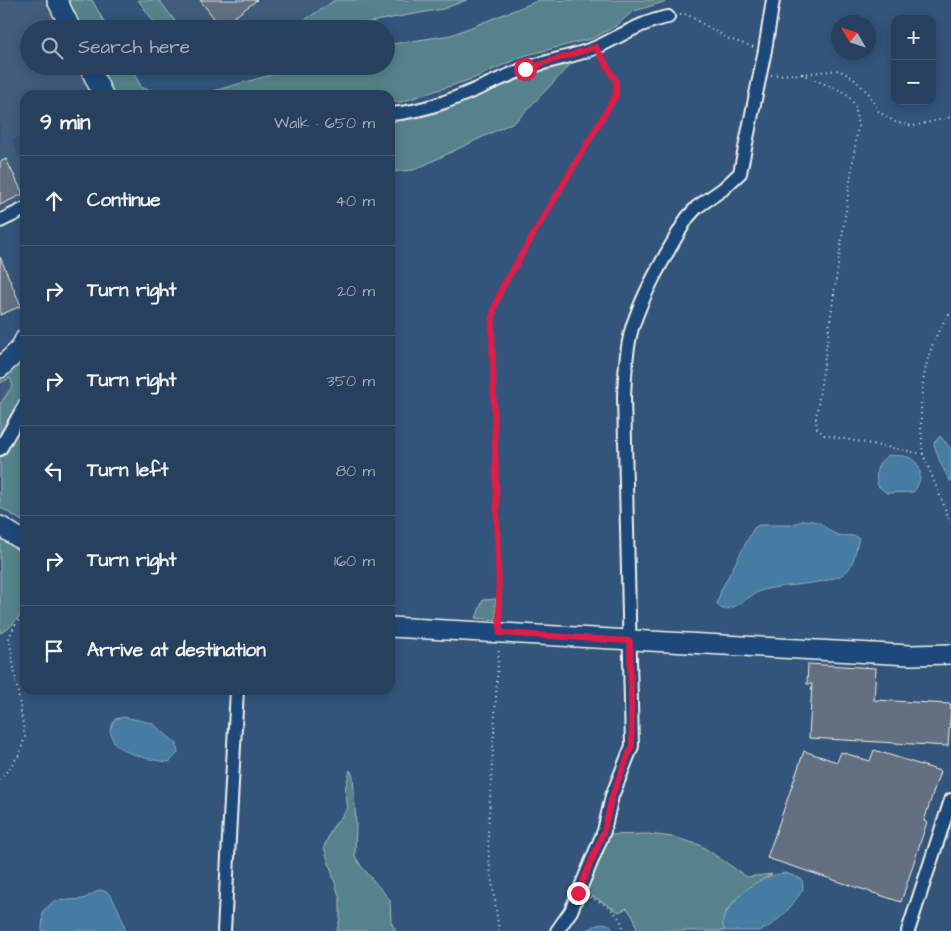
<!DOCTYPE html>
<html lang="en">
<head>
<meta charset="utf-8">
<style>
	body { margin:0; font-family:"Architects Daughter",sans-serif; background:#324b66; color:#f1f3f6 }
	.controls { position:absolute; right:15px; top:15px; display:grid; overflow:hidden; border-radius:10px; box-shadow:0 2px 12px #0003 }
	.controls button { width:45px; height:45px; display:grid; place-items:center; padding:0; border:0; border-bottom:1px solid #425972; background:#26405d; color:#f1f3f6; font:25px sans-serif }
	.compass { position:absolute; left:831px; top:15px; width:45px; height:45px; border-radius:50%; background:#26405d; box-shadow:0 2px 12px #0003; rotate:309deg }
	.stop { position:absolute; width:15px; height:15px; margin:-11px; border:4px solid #e11d48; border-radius:50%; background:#fff }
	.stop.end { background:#e11d48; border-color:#fff; box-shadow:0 1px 5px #0008 }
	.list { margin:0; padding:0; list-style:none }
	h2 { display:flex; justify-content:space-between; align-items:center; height:65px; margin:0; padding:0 20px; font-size:21px }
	h2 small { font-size:16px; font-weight:400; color:#a4afbc }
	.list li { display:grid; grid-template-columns:32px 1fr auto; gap:15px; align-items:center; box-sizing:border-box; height:90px; padding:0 20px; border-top:1px solid #425972 }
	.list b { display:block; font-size:19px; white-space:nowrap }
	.list em { font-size:16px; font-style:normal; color:#a4afbc }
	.icon { flex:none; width:28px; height:28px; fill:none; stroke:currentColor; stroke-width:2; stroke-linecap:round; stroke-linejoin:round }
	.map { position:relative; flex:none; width:951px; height:931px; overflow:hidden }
	.search { position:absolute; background:#26405d; box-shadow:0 2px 12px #0003; left:20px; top:20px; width:375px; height:55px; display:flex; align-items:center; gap:12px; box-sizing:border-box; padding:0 18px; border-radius:28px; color:#a4afbc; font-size:19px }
	.panel { position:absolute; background:#26405d; box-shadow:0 2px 12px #0003; left:20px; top:90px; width:375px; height:605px; border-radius:15px }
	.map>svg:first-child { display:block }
	.built { fill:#415d7e }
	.green { fill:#56838b; stroke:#a5baba }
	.water { fill:#457ba2; stroke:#8baabe }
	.building { fill:#637082; stroke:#f4f1e8 }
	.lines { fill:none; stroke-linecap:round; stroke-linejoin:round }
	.street-casing { stroke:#f4f1e8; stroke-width:16 }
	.secondary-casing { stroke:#f4f1e8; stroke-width:22 }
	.path { stroke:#f4f1e8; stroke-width:2; stroke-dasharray:1 4; stroke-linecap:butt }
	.street { stroke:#1f4a7a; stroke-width:12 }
	.secondary { stroke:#1f4a7a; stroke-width:19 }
	.route { stroke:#e11d48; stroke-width:6 }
</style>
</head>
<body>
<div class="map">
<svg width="951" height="931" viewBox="0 0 951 931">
	<rect width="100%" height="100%" fill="#33557c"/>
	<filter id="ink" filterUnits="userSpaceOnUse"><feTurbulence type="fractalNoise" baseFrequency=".02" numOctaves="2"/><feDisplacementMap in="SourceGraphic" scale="10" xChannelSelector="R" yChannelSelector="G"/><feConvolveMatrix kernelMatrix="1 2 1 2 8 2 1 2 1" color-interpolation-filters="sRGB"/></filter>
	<g filter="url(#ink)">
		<!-- built -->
		<g class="built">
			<path d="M0,0H51L65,29H29V66H83L96,95H25V133L12,140L25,170V204L0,215Z"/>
			<path d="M159,0H335L291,29H181Z"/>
			<path d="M10,378L13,385L0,404V383Z"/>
		</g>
		<!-- green -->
		<g class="green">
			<path d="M63,0H92L108,29H77Z"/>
			<path d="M138,0H159L181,29H159Z"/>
			<path d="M335,0H467L443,9L330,29H291Z"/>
			<path d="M540,0H670L632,12L617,25L594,38L523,56L472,79L401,102L390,103V95H199L303,66H386V45L451,35Z"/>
			<path d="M577,58L516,121L414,170L390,172V119L454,104Z"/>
			<path d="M95,66H130L142,88L170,95H109Z"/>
			<path d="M25,352V523L0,507V404L13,385L10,378L0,383V374Z"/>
			<path d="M0,534L25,550V610L9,628L0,633Z"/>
			<path d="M496,599V620L476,618L483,600Z"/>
			<path d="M350,770L353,776L356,824L355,856L361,866L390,900L391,922L396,931H337L340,918V899L324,847L332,828L348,808L345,790Z"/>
			<path d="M648,834L673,837L700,845L747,877L772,874C757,882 713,909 725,931H638L634,918L627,908L619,912L584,891L607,835Z"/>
		</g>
		<!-- water -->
		<g class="water">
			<path d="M940,436L951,449V482C943,469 937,457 934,443Z"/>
			<path d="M889,455C895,456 905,455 910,458C924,465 922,483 913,492L887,493L878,486C875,471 876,463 889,455Z"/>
			<path d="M805,520C826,521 822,529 838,535C845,537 852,534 859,538C856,548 854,566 845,573C829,585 784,584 763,590C747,595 738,610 722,609L717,604L721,590L754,528L759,525H791Z"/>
			<path d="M124,717L152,723L177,744L178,753L169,762C154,761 122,754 114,742C112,739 111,734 110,730L115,719Z"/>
			<path d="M785,873L802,879L803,889C793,905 776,927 757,931C747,931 735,931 725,931C720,922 724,917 729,909C743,889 761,876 785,873Z"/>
			<path d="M100,890C103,891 106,891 108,893C114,897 125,924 125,931H42L43,911L54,901L83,899Z"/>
			<path d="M603,923L610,925L613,931H583Z"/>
		</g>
		<!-- building -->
		<g class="building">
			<path d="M200,0H257L221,27Z"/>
			<path d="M6,159L23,194L0,205V162Z"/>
			<path d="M0,257L21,306L0,315Z"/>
			<path d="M808,664L876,668L874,700L951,704L948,746L809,738L812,684H807Z"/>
			<path d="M874,750L940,771L924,821L927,822L901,902L767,858L804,751L837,762L841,752L870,761Z"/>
		</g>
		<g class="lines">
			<defs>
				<g id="street">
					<path d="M390,114C437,111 481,86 524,69C548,60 574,57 597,47C621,36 641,22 668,17"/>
					<path d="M0,221L25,209"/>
					<path d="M0,449L25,405"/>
					<path d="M224,931L237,690"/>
					<path d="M557,931L571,911L604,831L612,796L632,746L624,397C625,374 626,350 632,328C644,290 667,253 687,218L697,207L723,189L740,173L765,50L773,0"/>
					<path d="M908,931L951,800"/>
				</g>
				<g id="secondary">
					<path d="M57,0L71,29"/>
					<path d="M89,66L103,95"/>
					<path d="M0,368L20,349L25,339"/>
					<path d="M0,526L25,542"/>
					<path d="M390,627L910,655L951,654"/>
				</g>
			</defs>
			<!-- street casing -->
			<use href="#street" class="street-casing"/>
			<!-- secondary casing -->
			<use href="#secondary" class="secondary-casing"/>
			<!-- path -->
			<g class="path">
				<path d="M680,15L686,14L729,39L754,47"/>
				<path d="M802,74L839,70L853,78L869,94L879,112L895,122L913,126L951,117"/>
				<path d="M771,75L801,74L846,93L855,105L858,126L816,419L817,428L824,435L923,454L951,523"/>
				<path d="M923,454C918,405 920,353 951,311"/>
				<path d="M500,617L492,328L494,309L502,288L616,95V81L602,57"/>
				<path d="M0,780L19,755L25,737L9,637L16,623L25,613"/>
				<path d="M590,897C605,904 621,913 624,931"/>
				<path d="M499,931L489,860L488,832L499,647"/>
			</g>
			<!-- street -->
			<use href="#street" class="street"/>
			<!-- secondary -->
			<use href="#secondary" class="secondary"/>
		</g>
	</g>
	<g class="lines" filter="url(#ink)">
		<!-- route -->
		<path class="route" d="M525,69L596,47L616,81V95L502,288L494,309L492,328L500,633L630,641L632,746L612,796L604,831L578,893"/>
	</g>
</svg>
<div class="controls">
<button>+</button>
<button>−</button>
</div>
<svg class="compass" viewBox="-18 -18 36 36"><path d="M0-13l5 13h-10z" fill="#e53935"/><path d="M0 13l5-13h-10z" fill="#a4afbc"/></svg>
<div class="stop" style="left:525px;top:69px"></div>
<div class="stop end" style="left:578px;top:893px"></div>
<div class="search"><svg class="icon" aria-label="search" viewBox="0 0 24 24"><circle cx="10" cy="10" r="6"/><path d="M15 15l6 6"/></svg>Search here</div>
<section class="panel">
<h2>9 min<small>Walk · 650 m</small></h2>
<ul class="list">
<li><svg class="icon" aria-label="ahead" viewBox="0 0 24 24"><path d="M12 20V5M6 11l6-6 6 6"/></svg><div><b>Continue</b></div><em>40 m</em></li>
<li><svg class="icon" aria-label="right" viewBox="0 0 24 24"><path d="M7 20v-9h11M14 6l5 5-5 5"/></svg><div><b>Turn right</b></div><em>20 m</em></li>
<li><svg class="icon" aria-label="right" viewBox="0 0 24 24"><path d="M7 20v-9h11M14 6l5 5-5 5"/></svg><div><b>Turn right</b></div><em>350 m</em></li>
<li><svg class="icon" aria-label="left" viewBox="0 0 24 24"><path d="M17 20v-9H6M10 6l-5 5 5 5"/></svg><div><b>Turn left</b></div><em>80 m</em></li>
<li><svg class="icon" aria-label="right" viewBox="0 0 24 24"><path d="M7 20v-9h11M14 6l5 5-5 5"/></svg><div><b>Turn right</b></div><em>160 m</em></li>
<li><svg class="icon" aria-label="arrive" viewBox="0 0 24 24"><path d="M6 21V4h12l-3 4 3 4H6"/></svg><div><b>Arrive at destination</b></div></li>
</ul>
</section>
</div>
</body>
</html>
